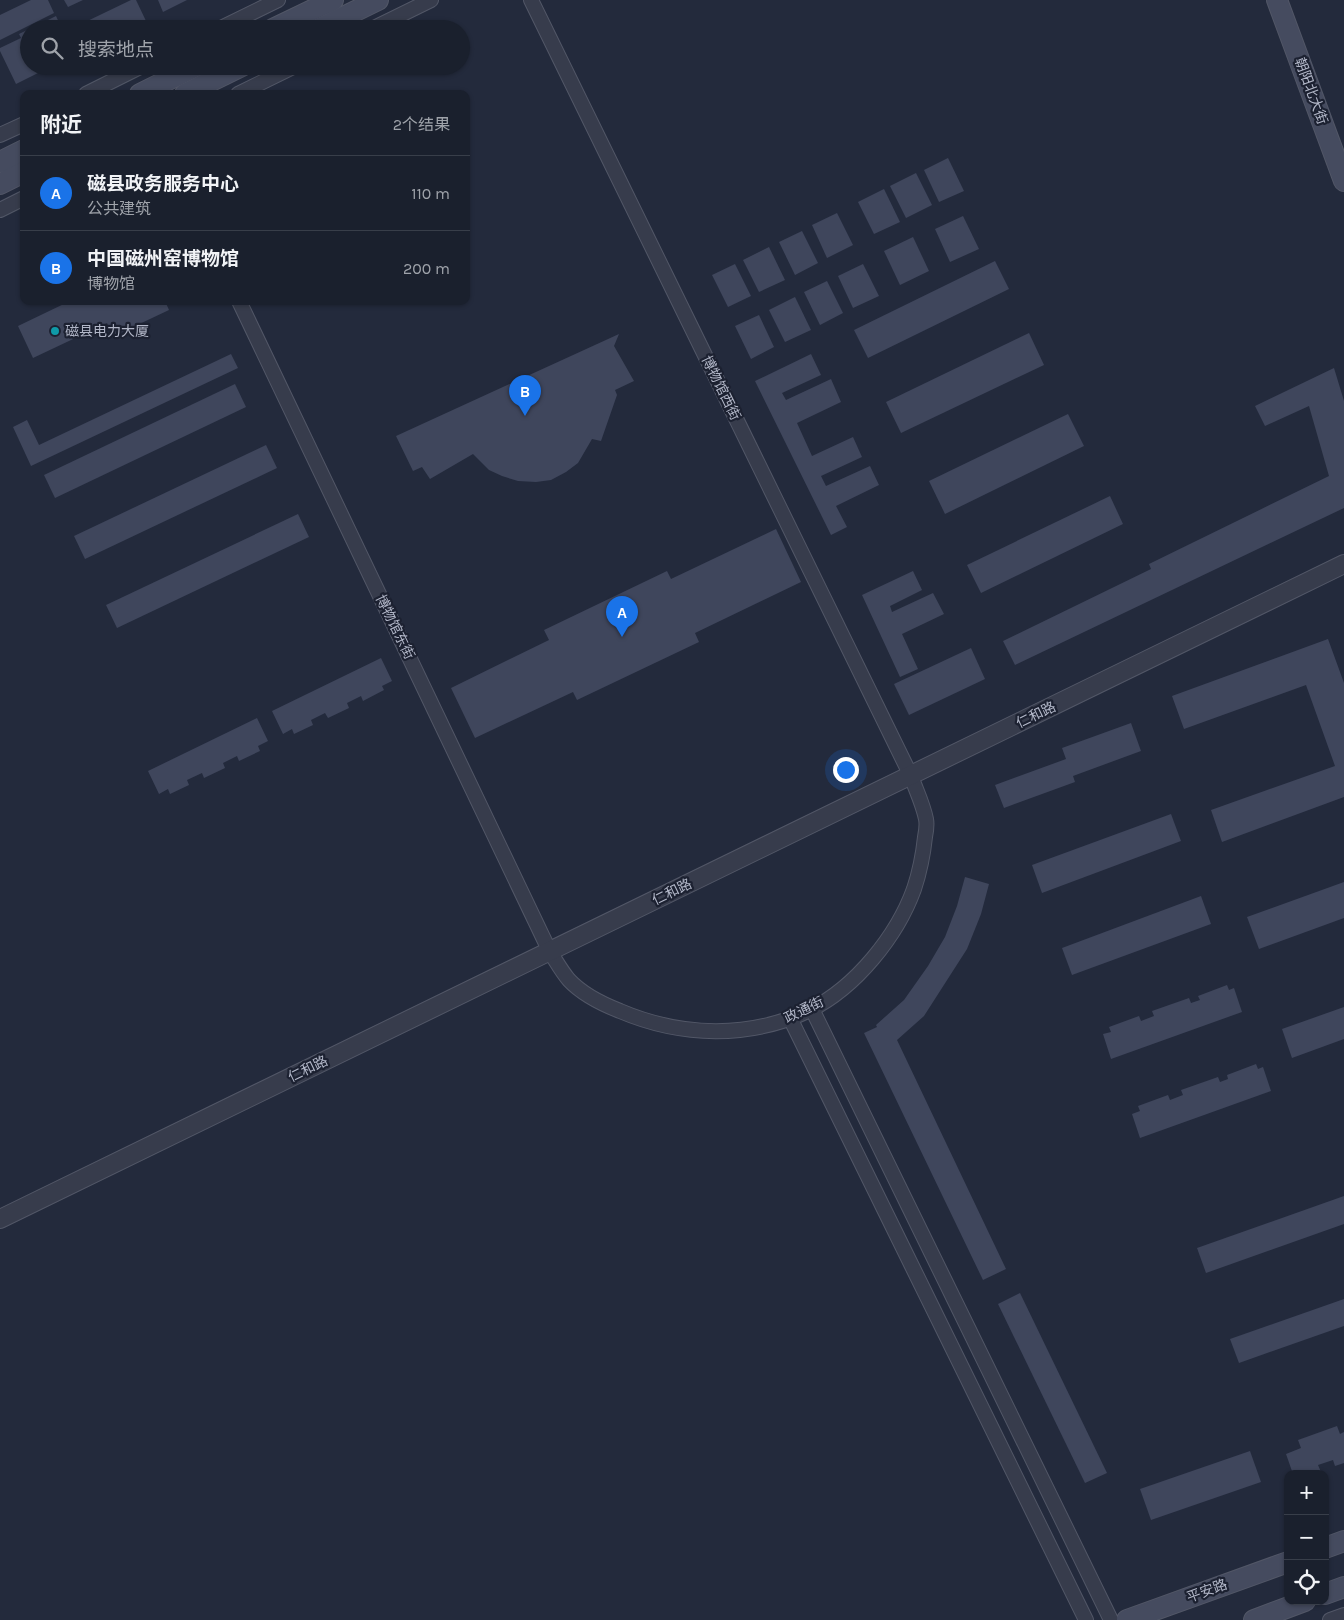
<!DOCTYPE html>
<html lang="zh">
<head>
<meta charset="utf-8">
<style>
	body { margin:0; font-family:Karla,"Noto Sans SC",sans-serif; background:#272d39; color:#f1f3f6 }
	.controls { position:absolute; right:15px; bottom:15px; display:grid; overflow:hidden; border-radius:10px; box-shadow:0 1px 4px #0004 }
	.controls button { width:45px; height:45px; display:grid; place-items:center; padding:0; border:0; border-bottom:1px solid #383e49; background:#1a202d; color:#f1f3f6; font:25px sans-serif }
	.you { position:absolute; left:845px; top:769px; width:18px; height:18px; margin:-12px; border:4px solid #fff; border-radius:50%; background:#1a73e8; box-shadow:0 0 0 8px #1a73e833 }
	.badge { display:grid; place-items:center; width:32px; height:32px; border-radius:50%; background:#1a73e8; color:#fff; font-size:16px; font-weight:700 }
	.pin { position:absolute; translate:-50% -41px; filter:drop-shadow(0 1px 2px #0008) }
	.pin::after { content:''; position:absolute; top:26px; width:18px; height:15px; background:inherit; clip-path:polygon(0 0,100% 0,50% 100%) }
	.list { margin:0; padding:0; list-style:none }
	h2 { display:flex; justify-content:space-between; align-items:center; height:65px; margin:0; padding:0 20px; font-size:21px }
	h2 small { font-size:16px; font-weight:400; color:#9fa3aa }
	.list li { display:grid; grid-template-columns:32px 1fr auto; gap:15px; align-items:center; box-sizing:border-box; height:75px; padding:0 20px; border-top:1px solid #383e49 }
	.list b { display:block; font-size:19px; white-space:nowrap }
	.list p { margin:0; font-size:16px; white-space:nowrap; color:#9fa3aa }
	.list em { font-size:16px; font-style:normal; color:#9fa3aa }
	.icon { flex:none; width:28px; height:28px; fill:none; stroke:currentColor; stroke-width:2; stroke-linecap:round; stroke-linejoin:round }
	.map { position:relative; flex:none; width:1344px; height:1620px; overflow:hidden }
	.search { position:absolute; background:#1a202d; box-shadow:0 1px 4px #0004; left:20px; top:20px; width:450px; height:55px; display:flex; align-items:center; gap:12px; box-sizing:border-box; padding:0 18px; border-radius:28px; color:#9fa3aa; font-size:19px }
	.panel { position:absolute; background:#1a202d; box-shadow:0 1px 4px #0004; left:20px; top:90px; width:450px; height:215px; border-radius:10px }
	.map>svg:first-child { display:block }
	.building { fill:#3f465c }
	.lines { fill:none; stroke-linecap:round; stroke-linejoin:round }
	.minor-casing { stroke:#525767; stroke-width:16 }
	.tertiary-casing { stroke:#525767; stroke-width:20 }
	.secondary-casing { stroke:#525767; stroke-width:22 }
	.minor { stroke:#373c4c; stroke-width:14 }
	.tertiary { stroke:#373c4c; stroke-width:18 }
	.secondary { stroke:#454b5f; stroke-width:20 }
	.culture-dot { fill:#0f9aa8; stroke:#1c2131; stroke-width:2 }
	.labels { text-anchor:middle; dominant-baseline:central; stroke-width:4.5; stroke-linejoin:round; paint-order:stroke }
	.street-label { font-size:14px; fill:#b2b7c8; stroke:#1c2131 }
	.poi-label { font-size:14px; fill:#b2b7c8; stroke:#1c2131; text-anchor:start }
</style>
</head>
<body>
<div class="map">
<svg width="1344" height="1620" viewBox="0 0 1344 1620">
	<rect width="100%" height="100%" fill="#232a3c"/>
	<!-- building -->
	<g class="building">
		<path d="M31,0H48L54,13L0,40V15Z"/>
		<path d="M64,0H83L68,7Z"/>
		<path d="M131,0H136L146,21L129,29H78L77,26Z"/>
		<path d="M158,0H187L163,12Z"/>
		<path d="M56,16L62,29H30Z"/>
		<path d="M29,29V66H52L16,84L0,51V48L21,38L19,34Z"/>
		<path d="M948,158L964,191L939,202L924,170Z"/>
		<path d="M916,173L932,205L906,218L890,186Z"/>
		<path d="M884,189L900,222L874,234L858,202Z"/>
		<path d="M837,213L853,245L827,258L812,225Z"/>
		<path d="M963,216L979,249L950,262L935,229Z"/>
		<path d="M802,231L818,263L795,275L779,242Z"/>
		<path d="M913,237L929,271L900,285L884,251Z"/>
		<path d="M769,247L785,280L759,292L743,260Z"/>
		<path d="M995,261L1009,289L868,358L854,330Z"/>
		<path d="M735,264L751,296L728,307L712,275Z"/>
		<path d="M863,264L879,296L853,308L838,276Z"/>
		<path d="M827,281L843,313L820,325L804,292Z"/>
		<path d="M795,297L811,330L785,342L769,310Z"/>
		<path d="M70,301H165L169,310L114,336L107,323L33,358L18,326Z"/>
		<path d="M759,315L774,347L751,359L735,326Z"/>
		<path d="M1029,333L1044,365L901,433L886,402Z"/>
		<path d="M619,334L614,346L634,381L615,390L617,395L601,441L592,439L578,463L566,472L551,480L536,482L518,481L502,476L489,470L473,454L430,479L422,467L413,471L396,436Z"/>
		<path d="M231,354L238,368L31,466L13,427L27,420L39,445Z"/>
		<path d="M811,354L821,375L782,393L786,400L831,379L841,402L797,423L812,456L853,437L862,457L821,476L826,486L870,466L879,485L836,506L847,527L831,535L755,381Z"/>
		<path d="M1334,368L1344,401V508L1015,665L1003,641L1151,569L1149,564L1329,476L1309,406L1265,426L1255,406Z"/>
		<path d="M235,384L246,407L55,498L44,475Z"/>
		<path d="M1068,414L1084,446L945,514L929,481Z"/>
		<path d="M266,445L277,468L85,559L74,536Z"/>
		<path d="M1110,496L1123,524L981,593L967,565Z"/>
		<path d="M298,514L309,537L117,628L106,605Z"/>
		<path d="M776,529L801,582L695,633L699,642L577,700L573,692L475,738L451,688L549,640L544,630L667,571L671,579Z"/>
		<path d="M913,571L922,590L890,606L892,612L933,593L944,614L902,634L918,669L900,677L862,595Z"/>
		<path d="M1328,639L1344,683V797L1222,842L1211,810L1335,766L1306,685L1184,729L1172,696Z"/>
		<path d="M971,648L985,679L909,715L894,684Z"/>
		<path d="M381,658L392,681L382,686L384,690L363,701L361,696L347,703L349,708L328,718L325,713L311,720L313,725L294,734L292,729L283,734L272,711Z"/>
		<path d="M257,718L268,741L258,746L260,751L239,761L237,756L223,763L225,768L204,778L202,773L187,780L189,785L170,794L168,789L159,794L148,771Z"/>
		<path d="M1131,723L1141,751L1073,776L1075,782L1004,808L995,785L1066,759L1062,748Z"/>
		<path d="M1171,814L1181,841L1042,893L1032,865Z"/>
		<path d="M965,877L989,884L981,914L967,949L924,1016L897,1040L1006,1269L983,1280L864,1033L877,1027L876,1025L904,1000L928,966L945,937L957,906Z"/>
		<path d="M1344,882V918L1259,949L1247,917Z"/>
		<path d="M1201,896L1211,924L1072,975L1062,948Z"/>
		<path d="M1227,985L1229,990L1234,988L1242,1012L1111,1059L1103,1034L1111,1032L1109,1027L1139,1016L1141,1021L1154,1016L1152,1011L1189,998L1191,1003L1200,1000L1198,996Z"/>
		<path d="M1344,1007V1039L1292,1058L1282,1029Z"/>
		<path d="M1256,1064L1258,1069L1263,1067L1271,1091L1140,1138L1132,1114L1140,1111L1138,1106L1168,1095L1170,1100L1183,1095L1181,1090L1218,1077L1220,1082L1228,1079L1227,1075Z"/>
		<path d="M1344,1196V1224L1206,1273L1197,1248Z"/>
		<path d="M1020,1293L1107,1473L1085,1483L998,1304Z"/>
		<path d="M1344,1299V1326L1239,1363L1230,1339Z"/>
		<path d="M1337,1426L1340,1434L1344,1432V1463L1335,1466L1333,1460L1318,1465L1321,1472L1316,1474H1301L1300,1472L1293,1474L1286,1454L1301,1448L1298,1440Z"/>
		<path d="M1250,1451L1261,1482L1151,1520L1140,1489Z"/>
	</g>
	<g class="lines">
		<defs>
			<g id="minor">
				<path d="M219,29L278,0"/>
				<path d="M372,29L431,0"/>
				<path d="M86,94L142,66"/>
				<path d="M238,94L295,66"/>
				<path d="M0,135L24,124"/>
				<path d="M0,210L24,198"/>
				<path d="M239,301L550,952C556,961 562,972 569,980C583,995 602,1004 620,1011C681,1037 750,1039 810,1010C856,987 897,936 914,889C920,871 923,856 925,837C926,832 927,824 926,819C923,804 916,790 911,776L531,0"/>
				<path d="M812,1009L1111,1620"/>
				<path d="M790,1018L1086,1620"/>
				<path d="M1330,1620L1344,1615"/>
			</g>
			<path id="tertiary" d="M0,1219L1344,564"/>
			<g id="secondary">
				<path d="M1277,0L1344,181"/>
				<path d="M273,29L333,0"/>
				<path d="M319,29L378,0"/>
				<path d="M140,94L196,66"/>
				<path d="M185,94L242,66"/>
				<path d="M0,162L24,150"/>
				<path d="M0,184L24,172"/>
				<path d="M1325,1548L1344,1541"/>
				<path d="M1325,1594L1344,1587"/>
				<path d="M1127,1620L1288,1562"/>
				<path d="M1254,1620L1305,1601"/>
			</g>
		</defs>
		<!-- minor casing -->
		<use href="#minor" class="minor-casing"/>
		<!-- tertiary casing -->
		<use href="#tertiary" class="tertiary-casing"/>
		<!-- secondary casing -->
		<use href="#secondary" class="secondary-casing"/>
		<!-- minor -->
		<use href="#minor" class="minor"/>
		<!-- tertiary -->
		<use href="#tertiary" class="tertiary"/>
		<!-- secondary -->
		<use href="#secondary" class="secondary"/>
	</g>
	<!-- markers -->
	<circle class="culture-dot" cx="55" cy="331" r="5"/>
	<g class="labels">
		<!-- street labels -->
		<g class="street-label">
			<text transform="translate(1311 91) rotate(70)">朝阳北大街</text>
			<text transform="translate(721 388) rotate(64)">博物馆西街</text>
			<text transform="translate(395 627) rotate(64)">博物馆东街</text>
			<text transform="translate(1036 715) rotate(-26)">仁和路</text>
			<text transform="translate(672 892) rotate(-26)">仁和路</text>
			<text transform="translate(804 1010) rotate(-26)">政通街</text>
			<text transform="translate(308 1069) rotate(-26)">仁和路</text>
			<text transform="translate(1207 1591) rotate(-20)">平安路</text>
		</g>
		<!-- poi labels -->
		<g class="poi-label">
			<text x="65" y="331">磁县电力大厦</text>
		</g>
	</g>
</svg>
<div class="controls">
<button>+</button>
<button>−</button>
<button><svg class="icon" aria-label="locate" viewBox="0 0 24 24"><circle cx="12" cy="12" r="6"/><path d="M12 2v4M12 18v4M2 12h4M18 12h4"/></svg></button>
</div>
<div class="you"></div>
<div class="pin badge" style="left:622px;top:637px">A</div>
<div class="pin badge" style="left:525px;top:416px">B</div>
<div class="search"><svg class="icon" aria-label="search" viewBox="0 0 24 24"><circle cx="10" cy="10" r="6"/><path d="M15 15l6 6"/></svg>搜索地点</div>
<section class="panel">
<h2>附近<small>2个结果</small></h2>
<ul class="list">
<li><span class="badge">A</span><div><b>磁县政务服务中心</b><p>公共建筑</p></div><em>110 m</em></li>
<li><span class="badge">B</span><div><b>中国磁州窑博物馆</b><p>博物馆</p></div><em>200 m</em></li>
</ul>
</section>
</div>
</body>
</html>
